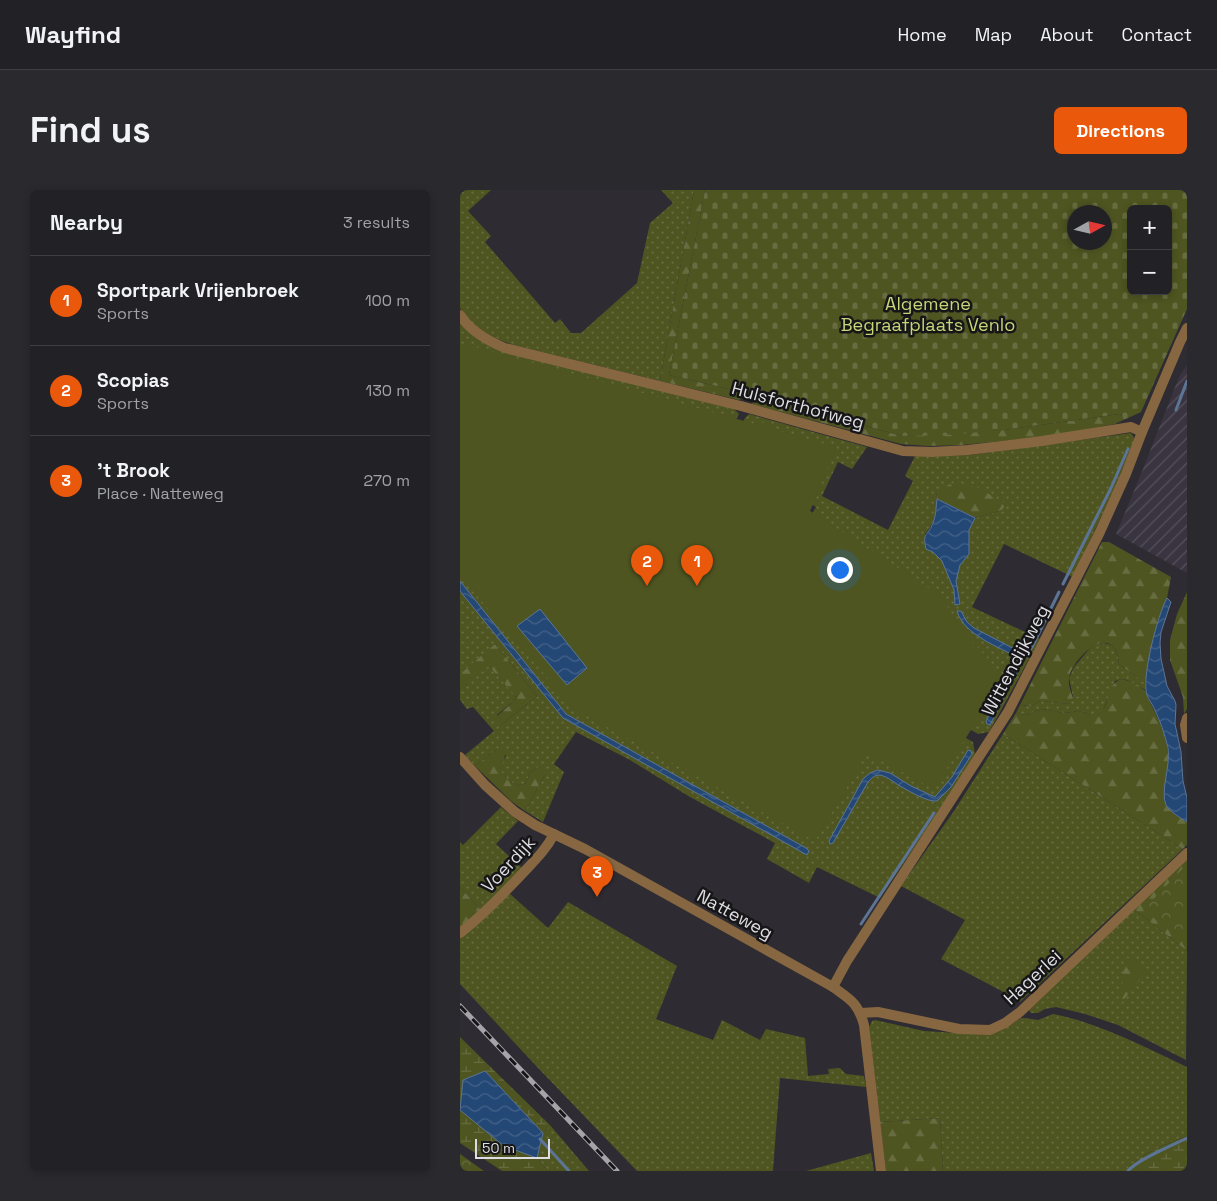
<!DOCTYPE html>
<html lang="en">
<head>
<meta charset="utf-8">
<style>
	body { margin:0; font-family:"Space Grotesk",sans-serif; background:#2a292e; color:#f1f3f6 }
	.controls { position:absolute; right:15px; top:15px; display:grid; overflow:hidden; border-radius:8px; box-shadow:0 2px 8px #0003 }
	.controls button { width:45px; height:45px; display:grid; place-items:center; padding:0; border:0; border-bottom:1px solid #3f3e43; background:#222126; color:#f1f3f6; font:25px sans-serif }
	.compass { position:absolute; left:607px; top:15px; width:45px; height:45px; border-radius:50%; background:#222126; box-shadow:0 2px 8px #0003; rotate:82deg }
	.scale { position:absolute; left:15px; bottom:12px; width:75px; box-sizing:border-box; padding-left:5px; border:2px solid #dedde1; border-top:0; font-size:14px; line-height:18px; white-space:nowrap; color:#dedde1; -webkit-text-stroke:4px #161517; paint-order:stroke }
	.you { position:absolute; left:379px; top:379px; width:18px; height:18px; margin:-12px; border:4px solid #fff; border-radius:50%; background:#1a73e8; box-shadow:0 0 0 8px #1a73e833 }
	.badge { display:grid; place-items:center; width:32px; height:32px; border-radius:50%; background:#ea580c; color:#fff; font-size:16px; font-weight:700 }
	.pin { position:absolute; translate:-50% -41px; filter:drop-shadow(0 1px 2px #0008) }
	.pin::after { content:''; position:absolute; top:26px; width:18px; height:15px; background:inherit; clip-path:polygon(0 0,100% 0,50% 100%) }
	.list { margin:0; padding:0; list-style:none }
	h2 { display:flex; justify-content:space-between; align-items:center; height:65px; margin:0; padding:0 20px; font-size:21px }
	h2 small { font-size:16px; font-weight:400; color:#a2a3a7 }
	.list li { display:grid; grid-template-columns:32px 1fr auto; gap:15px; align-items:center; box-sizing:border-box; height:90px; padding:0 20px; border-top:1px solid #3f3e43 }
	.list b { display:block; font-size:19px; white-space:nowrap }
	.list p { margin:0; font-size:16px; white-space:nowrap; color:#a2a3a7 }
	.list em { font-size:16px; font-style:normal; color:#a2a3a7 }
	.map { position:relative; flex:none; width:727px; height:981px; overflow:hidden; border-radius:8px }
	header { display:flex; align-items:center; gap:30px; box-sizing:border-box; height:70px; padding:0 25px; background:#222126; border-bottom:1px solid #3f3e43 }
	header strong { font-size:24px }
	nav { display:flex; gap:28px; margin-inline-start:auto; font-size:18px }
	.intro { display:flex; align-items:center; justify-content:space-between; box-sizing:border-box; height:120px; padding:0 30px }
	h1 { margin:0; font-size:35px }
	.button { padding:12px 22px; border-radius:8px; background:#ea580c; color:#fff; font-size:18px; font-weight:700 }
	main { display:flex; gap:30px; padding:0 30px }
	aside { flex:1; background:#222126; border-radius:8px; box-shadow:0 2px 8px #0003 }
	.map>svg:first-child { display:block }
	.industrial { fill:url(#industrial-furrows) }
	.grass { fill:url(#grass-dots); fill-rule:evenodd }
	.forest { fill:url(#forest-firs) }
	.wetland { fill:url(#wetland-marsh) }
	.cemetery { fill:url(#cemetery-stones); fill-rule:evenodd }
	.park { fill:url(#park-crowns) }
	.pitch { fill:#4e5521 }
	.water { fill:url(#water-waves); stroke:#5c7596 }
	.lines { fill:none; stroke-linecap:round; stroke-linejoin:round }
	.stream { stroke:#5c7596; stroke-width:3 }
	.minor { stroke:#866741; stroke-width:10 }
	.rail-casing { stroke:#a5a4a8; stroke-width:5 }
	.rail { stroke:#161517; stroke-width:3; stroke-dasharray:9; stroke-linecap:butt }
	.labels { text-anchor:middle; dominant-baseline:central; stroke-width:5; stroke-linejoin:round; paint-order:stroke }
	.park-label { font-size:18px; fill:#c5d577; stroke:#161517 }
	.street-label { font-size:18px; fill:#dedde1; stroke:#161517 }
</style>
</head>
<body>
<header>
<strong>Wayfind</strong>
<nav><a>Home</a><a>Map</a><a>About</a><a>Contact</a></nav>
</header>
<div class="intro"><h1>Find us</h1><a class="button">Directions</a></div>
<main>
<aside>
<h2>Nearby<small>3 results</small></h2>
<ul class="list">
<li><span class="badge">1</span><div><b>Sportpark Vrijenbroek</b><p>Sports</p></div><em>100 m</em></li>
<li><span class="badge">2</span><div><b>Scopias</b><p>Sports</p></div><em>130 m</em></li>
<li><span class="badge">3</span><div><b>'t Brook</b><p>Place · Natteweg</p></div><em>270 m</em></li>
</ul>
</aside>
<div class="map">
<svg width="727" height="981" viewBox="0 0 727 981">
	<defs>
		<pattern id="industrial-furrows" width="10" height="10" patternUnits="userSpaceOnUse" patternTransform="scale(1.25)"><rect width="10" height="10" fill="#393440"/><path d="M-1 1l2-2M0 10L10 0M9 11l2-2" fill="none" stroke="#55515b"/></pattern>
		<pattern id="grass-dots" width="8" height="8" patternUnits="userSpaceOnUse" patternTransform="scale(1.25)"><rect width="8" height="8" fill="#4e5521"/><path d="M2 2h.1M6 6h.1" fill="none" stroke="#676d41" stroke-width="1.8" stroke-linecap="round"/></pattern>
		<pattern id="forest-firs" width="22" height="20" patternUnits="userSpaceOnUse" patternTransform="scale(1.25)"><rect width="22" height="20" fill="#4e5521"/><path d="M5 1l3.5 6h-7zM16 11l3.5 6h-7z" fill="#676d41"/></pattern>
		<pattern id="wetland-marsh" width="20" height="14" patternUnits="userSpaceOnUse" patternTransform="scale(1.25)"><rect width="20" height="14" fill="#4e5521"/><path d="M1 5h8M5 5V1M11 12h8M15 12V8" fill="none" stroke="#676d41"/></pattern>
		<pattern id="cemetery-stones" width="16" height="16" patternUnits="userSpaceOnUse" patternTransform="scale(1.25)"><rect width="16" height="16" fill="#4e5521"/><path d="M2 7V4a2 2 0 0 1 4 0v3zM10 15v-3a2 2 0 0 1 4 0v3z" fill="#676d41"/></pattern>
		<pattern id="park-crowns" width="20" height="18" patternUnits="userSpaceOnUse" patternTransform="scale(1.25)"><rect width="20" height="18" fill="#4e5521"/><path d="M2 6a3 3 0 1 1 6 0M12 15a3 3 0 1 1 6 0" fill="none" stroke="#676d41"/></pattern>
		<pattern id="water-waves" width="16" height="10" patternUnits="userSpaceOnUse" patternTransform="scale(1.25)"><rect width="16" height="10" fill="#244876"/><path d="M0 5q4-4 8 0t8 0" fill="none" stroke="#436289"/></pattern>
	</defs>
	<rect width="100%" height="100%" fill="#2e2c32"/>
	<!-- industrial -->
	<path class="industrial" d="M727,175V383L656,344L683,279L719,187Z"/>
	<!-- grass -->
	<g class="grass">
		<path d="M0,0H31L8,21L31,46L25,52L95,133L100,129L111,143H121L177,93L190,33L213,13L201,0H234L200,191L54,155C32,148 12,138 0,118Z"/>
		<path d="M0,132L22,151L274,219L279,224L195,373L513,552L515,564L484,614L420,708L357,677L349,693L307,669L315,653L230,607L170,570L116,542L94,574L104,582L83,632L65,621L85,585L79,577L70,582L66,593L58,596L49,591L41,582V575L46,566L40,557L15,576L5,565L34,541L13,517L7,519L0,510V499L28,475L55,504L56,509L37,525L41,535L77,506L36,455L34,456L0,484V401L103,528L346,658L106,524L0,391Z"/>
		<path d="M289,224L407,257L392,279L378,272L362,306L428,340L453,291L445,286L455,266L510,265L671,243L675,249L657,293L613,387L544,354L512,417L580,449L529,542L518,544L298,420L356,317L344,310L221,368L209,360L285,228ZM476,302L542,320L515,328L509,340V364L500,375L496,391L500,414H495L494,400L482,371L473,362L465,344C475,333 479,317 476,302ZM501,421L507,432L514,438L566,465L529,535L526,531L559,468L527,451L499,427Z"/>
		<path d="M644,453C657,455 657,463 659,474L685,493L686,500L667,490L662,489L655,491L653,495L643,521L637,526H631L626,523L619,521L604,523L582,519L566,525L556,523L560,515L571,516L578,512L582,511L608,514L613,507L609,488L614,477L630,458L637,454Z"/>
		<path d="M543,544L723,659L560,812L551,806L481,769L505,730L441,696L494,621Z"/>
		<path d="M41,617L58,631L36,654L63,679L21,720L0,697V652L3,655Z"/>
		<path d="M49,703L88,738L108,712L217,776L196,829L253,850L262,830L300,850L306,839L345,848L348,886L369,884L368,879L380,878L386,884L404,886L406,897L320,888L313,981H177L79,879L0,794V748Z"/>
		<path d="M674,719L727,761L726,870L658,835L625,824L596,817L585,819L578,823H571L568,819Z"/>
		<path d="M593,824C640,833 684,857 727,877V946C708,954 678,964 666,981H483L480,928L420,932L409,837L412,831L415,830L464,841L498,843L549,836L561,828H565L578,830Z"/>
		<path d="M90,935L129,981H87L77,968L83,943Z"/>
		<path d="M411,963L414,981H345H346Z"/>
	</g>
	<!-- forest -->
	<g class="forest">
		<path d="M234,0H245L209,185L290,204L279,210L200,191Z"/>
		<path d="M296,206L442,246L544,240L660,224L662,226L663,229L655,234L585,247L501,255L468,256L441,254L292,214Z"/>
		<path d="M492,293L517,297L546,314L542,320L515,328L477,309L476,302Z"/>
		<path d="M642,352H649L711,387L707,408L698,430L692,455L685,493L659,474C658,469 658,463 655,459C641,439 611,473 609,488C608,494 611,502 613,508L608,514L582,511L578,512L571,516L560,515Z"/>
		<path d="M727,402V519L724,524L723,507L710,470V450L717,424Z"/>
		<path d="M34,455H36L77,506L41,535L36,529V527L56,509V507L29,476L0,499V484Z"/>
		<path d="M662,489C669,491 678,494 683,499C687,501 687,505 688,508C698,529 710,550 708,573C707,585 701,604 706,615C710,622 721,628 727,632V655L723,659L543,544L556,523L566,525L582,519L604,523L619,521L626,523L631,526H637C638,525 643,521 643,520C651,509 646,494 662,489Z"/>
		<path d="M40,557H44C47,570 42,569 41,582L49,591L58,596L66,593L70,582L79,577L84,579L85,585L65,621L51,611L15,576Z"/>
		<path d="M727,666V761L674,719Z"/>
		<path d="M0,697L21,720L0,737Z"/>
		<path d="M664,766L673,771L687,781L661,813Z"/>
		<path d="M480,928L483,981H426L420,932Z"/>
	</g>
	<!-- wetland -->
	<g class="wetland">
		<path d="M0,847L90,935L83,943L25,881L44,956L77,968L87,981H42L0,953Z"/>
		<path d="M727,946V981H666C678,964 708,954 727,946Z"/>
	</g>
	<!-- cemetery -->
	<path class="cemetery" d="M245,0H727V119L681,222L655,234L663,229L662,226L660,224L544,240L486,245L442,246L290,204L209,185ZM671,19H708V101H671ZM614,22H644V52H614Z"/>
	<!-- park -->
	<g class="park">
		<path d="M727,674V753L683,720Z"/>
		<path d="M0,964L24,981H0Z"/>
	</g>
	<!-- pitch -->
	<path class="pitch" d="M8,155L295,234L298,230L319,241L377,257L350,321L481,406L498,435L544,487L474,599L407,563L355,651L114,519L0,386V162Z"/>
	<!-- water -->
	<g class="water">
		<path d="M477,309L515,328L509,340V364L500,375L496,391L500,414L495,415L494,400L482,371L473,362L466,359C462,342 468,346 473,333C476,326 476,317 477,309Z"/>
		<path d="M0,391L106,524L346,658L349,661L347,665L103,528L0,401Z"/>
		<path d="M707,408L711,412L701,442L700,453L701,469L707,496L715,511L716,515L715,534L721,562L723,591L727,608V632C721,628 710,622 706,615C700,601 711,575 708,558C705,544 700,531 694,518C692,514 689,510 687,505C681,488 698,424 707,408Z"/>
		<path d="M80,419L127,478L107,495L57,436Z"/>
		<path d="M497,421H501L507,432L514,438L566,465L530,535L527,534L526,531L559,468C539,457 504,445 497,421Z"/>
		<path d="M508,560L511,561L512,564L491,597L477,611C467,612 449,601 440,596C433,592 426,585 418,585C413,586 411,589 408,592L373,653L370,654L369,651L403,589L410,583L418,580L430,583L451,596L475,607L492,587Z"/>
		<path d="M25,881L83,943L77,968L44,956L0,920L3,890Z"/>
	</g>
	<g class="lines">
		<!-- stream -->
		<g class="stream">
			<path d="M716,220L727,191"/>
			<path d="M603,394L651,298L668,259"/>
			<path d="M564,467L572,457L599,402"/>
			<path d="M401,734L474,623"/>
			<path d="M80,949L109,981"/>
			<path d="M668,981C676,970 713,955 727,948"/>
		</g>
		<!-- minor -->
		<g class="minor">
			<path d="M0,125C10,141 28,151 45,158L281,216L443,261L472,262L508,260L582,251L671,237L682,242"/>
			<path d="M727,528L725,535L727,548"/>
			<path d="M0,567L25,595L55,622L75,635L125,659L373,797C391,810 398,813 404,835L421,981"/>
			<path d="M0,743C23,725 42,705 62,684C74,671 86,660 94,644"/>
			<path d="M373,797L387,771L548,522L639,344L666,284L682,242L720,152L727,138"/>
			<path d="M401,823L418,822L499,839L530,840L545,833L560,822L727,663"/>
		</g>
		<defs>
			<path id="rail" d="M0,816L157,981"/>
		</defs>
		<!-- rail casing -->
		<use href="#rail" class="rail-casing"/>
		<!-- rail -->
		<use href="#rail" class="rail"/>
	</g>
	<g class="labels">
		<!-- park labels -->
		<g class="park-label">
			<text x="468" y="113">Algemene<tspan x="468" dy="21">Begraafplaats Venlo</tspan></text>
		</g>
		<!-- street labels -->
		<g class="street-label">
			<text transform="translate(338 215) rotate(15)">Hulsforthofweg</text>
			<text transform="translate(555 470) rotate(-62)">Wittendijkweg</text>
			<text transform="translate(48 674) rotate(-47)">Voerdijk</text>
			<text transform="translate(275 724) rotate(29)">Natteweg</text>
			<text transform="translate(572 787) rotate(-43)">Hagerlei</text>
		</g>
	</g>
</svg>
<div class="controls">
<button>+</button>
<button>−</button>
</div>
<svg class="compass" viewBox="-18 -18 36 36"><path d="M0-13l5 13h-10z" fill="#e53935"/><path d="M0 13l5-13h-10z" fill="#a2a3a7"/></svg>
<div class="scale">50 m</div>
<div class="you"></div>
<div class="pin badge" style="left:237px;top:396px">1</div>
<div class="pin badge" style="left:187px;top:396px">2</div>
<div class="pin badge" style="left:137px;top:707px">3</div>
</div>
</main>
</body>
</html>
